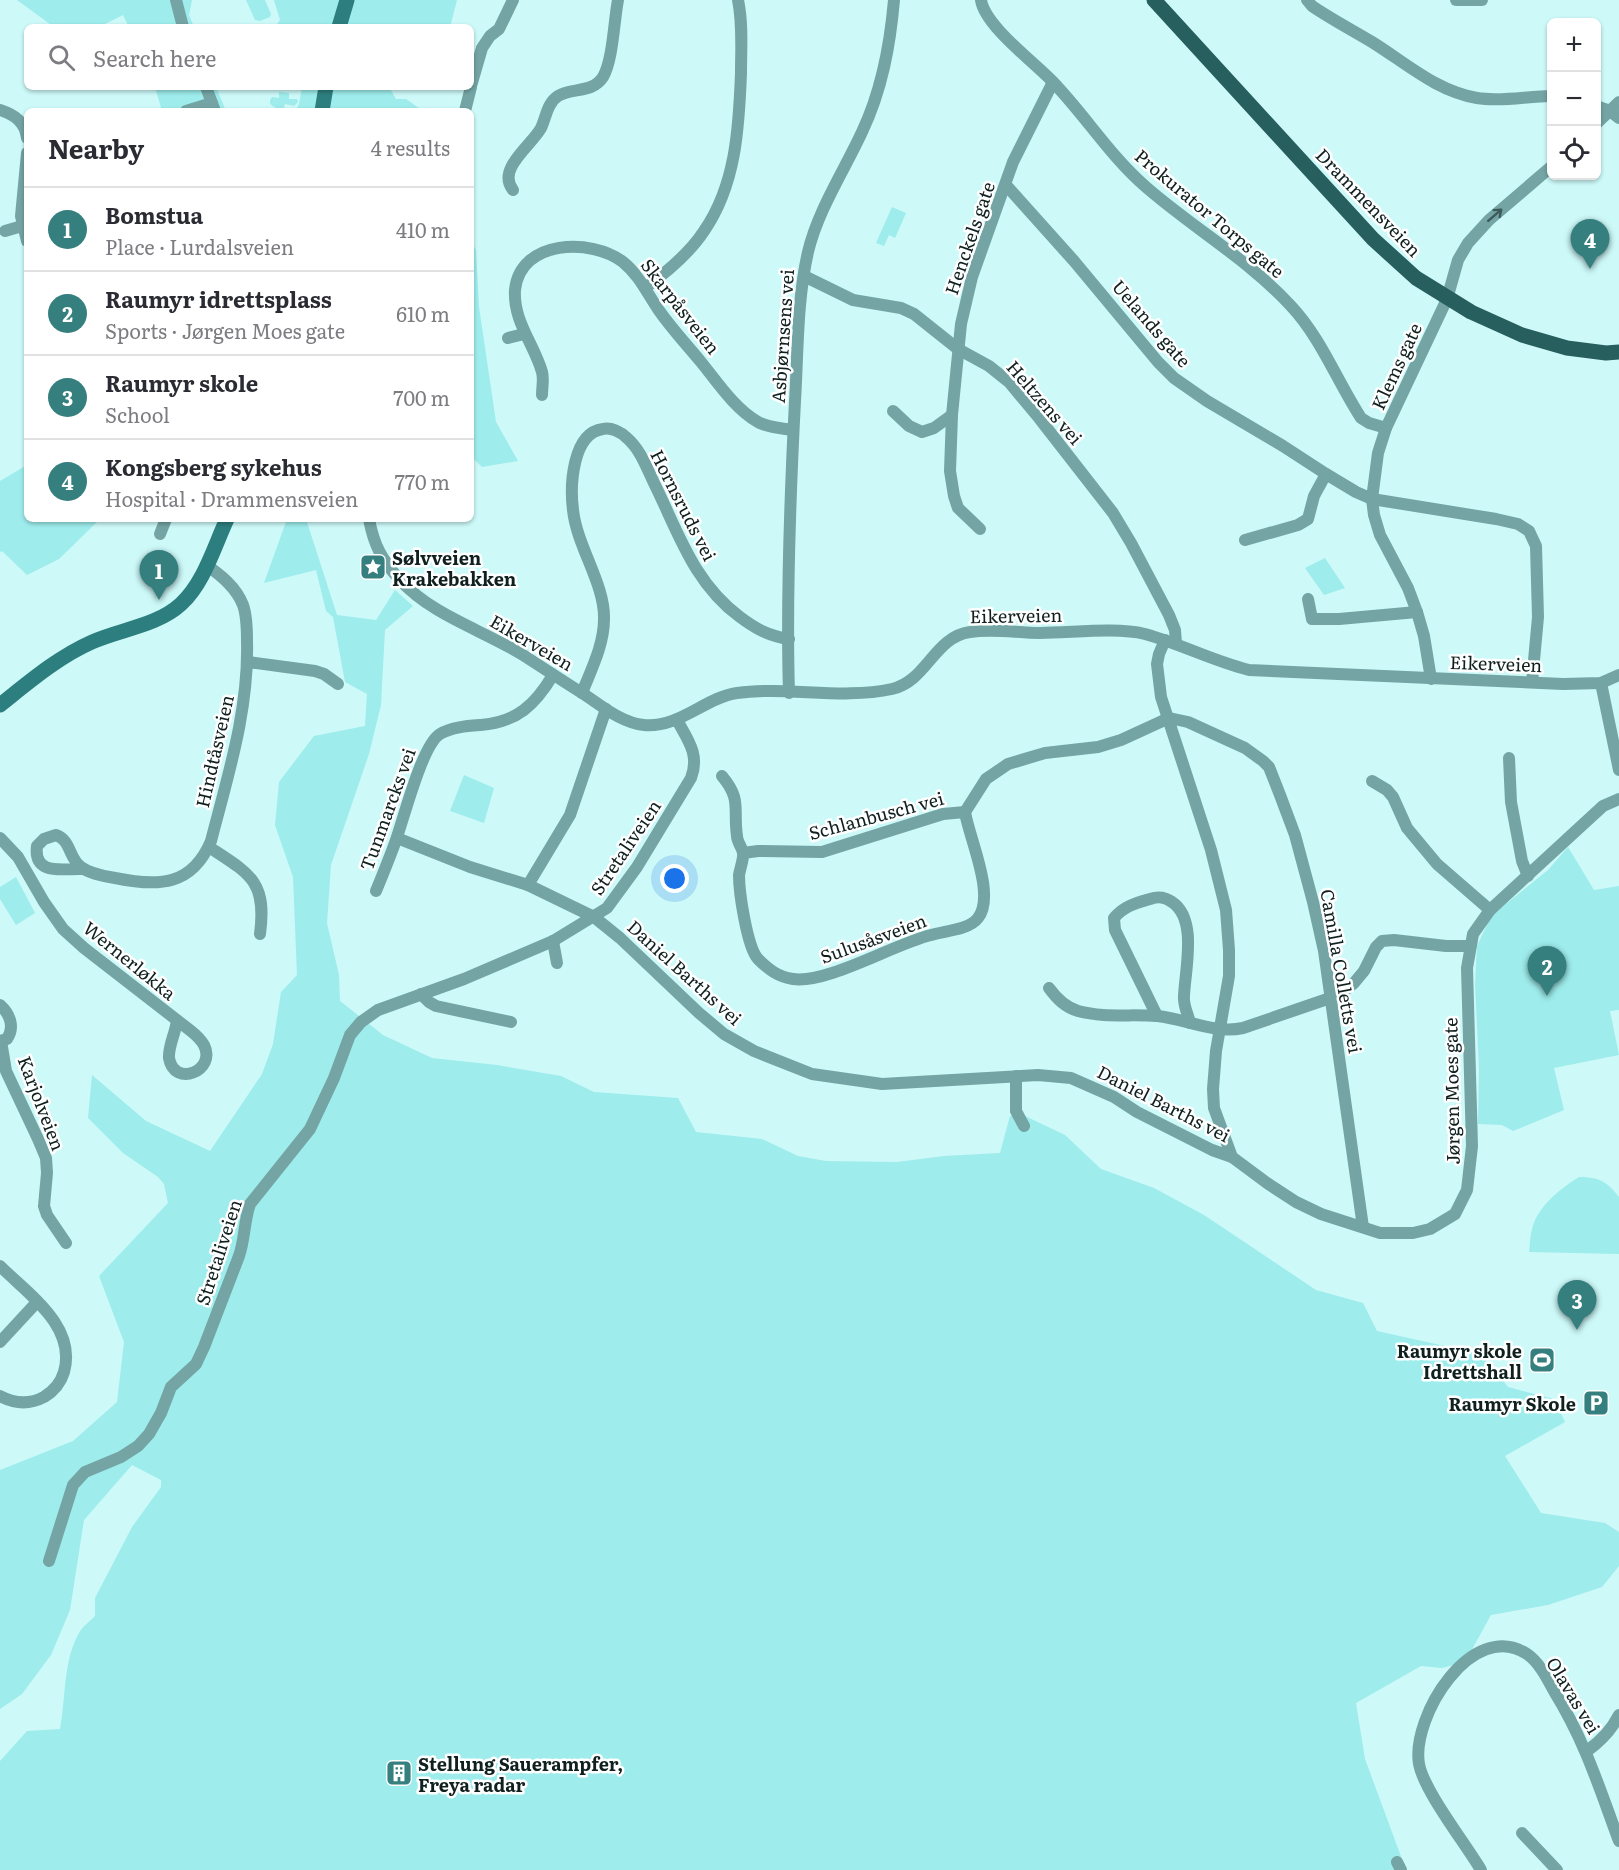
<!DOCTYPE html>
<html lang="en">
<head>
<meta charset="utf-8">
<style>
	body { margin:0; font-family:Literata,serif; background:#f7f7f7; color:#2b2b33 }
	.controls { position:absolute; right:18px; top:18px; display:grid; overflow:hidden; border-radius:9px; box-shadow:0 2px 4px #0004 }
	.controls button { width:54px; height:54px; display:grid; place-items:center; padding:0; border:0; border-bottom:2px solid #e1e1e2; background:#fff; color:#2b2b33; font:30px sans-serif }
	.you { position:absolute; left:675px; top:879px; width:21px; height:21px; margin:-15px; border:4px solid #fff; border-radius:50%; background:#1a73e8; box-shadow:0 0 0 9px #1a73e833 }
	.badge { display:grid; place-items:center; width:39px; height:39px; border-radius:50%; background:#367f7f; color:#fff; font-size:20px; font-weight:700 }
	.pin { position:absolute; translate:-50% -50px; filter:drop-shadow(0 2px 3px #0008) }
	.pin::after { content:''; position:absolute; top:32px; width:21px; height:18px; background:inherit; clip-path:polygon(0 0,100% 0,50% 100%) }
	.list { margin:0; padding:0; list-style:none }
	h2 { display:flex; justify-content:space-between; align-items:center; height:78px; margin:0; padding:0 24px; font-size:26px }
	h2 small { font-size:20px; font-weight:400; color:#7c7c81 }
	.list li { display:grid; grid-template-columns:39px 1fr auto; gap:18px; align-items:center; box-sizing:border-box; height:84px; padding:0 24px; border-top:2px solid #e1e1e2 }
	.list b { display:block; font-size:22px; white-space:nowrap }
	.list p { margin:0; font-size:20px; white-space:nowrap; color:#7c7c81 }
	.list em { font-size:20px; font-style:normal; color:#7c7c81 }
	.icon { flex:none; width:33px; height:33px; fill:none; stroke:currentColor; stroke-width:2; stroke-linecap:round; stroke-linejoin:round }
	.map { position:relative; flex:none; width:1619px; height:1870px; overflow:hidden }
	.search { position:absolute; background:#fff; box-shadow:0 2px 4px #0004; left:24px; top:24px; width:450px; height:66px; display:flex; align-items:center; gap:15px; box-sizing:border-box; padding:0 21px; border-radius:9px; color:#7c7c81; font-size:22px }
	.panel { position:absolute; background:#fff; box-shadow:0 2px 4px #0004; left:24px; top:108px; width:450px; height:414px; border-radius:9px }
	.map>svg:first-child { display:block }
	.green { fill:#9eecec }
	.lines { fill:none; stroke-linecap:round; stroke-linejoin:round }
	.street { stroke:#74a4a4; stroke-width:12 }
	.secondary { stroke:#2d7f7f; stroke-width:15 }
	.primary { stroke:#275f5e; stroke-width:15 }
	.oneway { stroke:#3c5b5b }
	.labels { text-anchor:middle; dominant-baseline:central; stroke-width:5; stroke-linejoin:round; paint-order:stroke }
	.street-label { font-size:18px; fill:#0f201f; stroke:#fff }
	.poi-label { font-size:18px; font-weight:bold; fill:#0f201f; stroke:#fff; text-anchor:start }
</style>
</head>
<body>
<div class="map">
<svg width="1619" height="1870" viewBox="0 0 1619 1870">
	<rect width="100%" height="100%" fill="#cdf9f9"/>
	<!-- green -->
	<g class="green">
		<path d="M17,0H192L189,15L194,27H129L123,15L99,27H54Z"/>
		<path d="M265,0L271,14L270,17L260,21L255,20L246,0Z"/>
		<path d="M274,0H457L450,27H275L280,20Z"/>
		<path d="M155,87H216L226,111H162Z"/>
		<path d="M302,87H389L396,99H406L423,111H296L299,104Z"/>
		<path d="M279,92L289,93V99H297L298,102L294,106L285,104L283,111H274L276,108L270,104V100L272,97L279,98Z"/>
		<path d="M892,207L906,213L895,238L889,235L884,246L876,243Z"/>
		<path d="M471,241L476,250L479,307L496,422L518,461L482,467L471,456Z"/>
		<path d="M27,465V519H100L59,559L27,575L2,551L0,552V481Z"/>
		<path d="M287,519H306L337,615L376,620L395,590L413,606L385,630L381,705L369,754L331,865L327,923L339,975L340,1001L383,1035L432,1058L497,1065L561,1076L594,1092L678,1098L696,1132L762,1139L798,1156L826,1161L897,1162L944,1156L1000,1153L1010,1116H1025L1065,1135L1101,1169L1154,1188L1204,1215L1316,1290L1363,1303L1377,1331L1481,1354L1508,1387L1554,1399L1565,1422L1505,1456L1541,1513L1605,1523L1619,1532V1566L1602,1587L1548,1605L1491,1615L1465,1662L1442,1668L1421,1666L1356,1703L1365,1759L1406,1870H0V1761L27,1731L60,1729C66,1698 63,1661 79,1633C82,1627 90,1621 95,1616V1598L132,1527L161,1487V1480L132,1465L84,1520L70,1610L51,1655L22,1694L0,1709V1470L73,1441L117,1402L124,1342L99,1276L168,1203L164,1184L158,1177L123,1153L88,1118L92,1075L146,1121L210,1151L262,1074L273,1044L281,992L297,975L293,877L275,825L279,782L314,736L365,726L367,694L345,682L333,617L326,611L316,570L264,583Z"/>
		<path d="M1325,558L1345,588L1324,595L1305,568Z"/>
		<path d="M464,775L494,788L484,823L450,811Z"/>
		<path d="M1568,847L1594,890L1619,886V1010L1610,1011L1619,1055L1554,1068L1564,1110L1513,1131L1502,1125L1478,1124L1479,1068L1475,984L1477,946L1491,916L1548,870Z"/>
		<path d="M16,877L35,913L16,925L0,899V887Z"/>
		<path d="M1579,1177C1598,1177 1607,1181 1619,1197V1254L1529,1252C1530,1245 1530,1236 1532,1229C1537,1207 1561,1188 1579,1177Z"/>
	</g>
	<g class="lines">
		<!-- street -->
		<g class="street">
			<path d="M176,0L183,27"/>
			<path d="M981,0C985,26 1034,62 1052,81C1085,115 1110,156 1146,187C1193,228 1249,260 1291,306C1321,338 1337,381 1361,418L1369,423L1386,428"/>
			<path d="M1307,0L1312,6C1331,19 1352,30 1372,42C1406,63 1436,91 1477,98C1502,102 1527,96 1552,96"/>
			<path d="M1456,0H1482"/>
			<path d="M471,86L482,48L490,36L499,29L513,0"/>
			<path d="M206,87L215,111"/>
			<path d="M1596,106L1610,111L1619,118"/>
			<path d="M0,110C15,115 25,122 27,138"/>
			<path d="M186,111L212,103"/>
			<path d="M465,111L471,87"/>
			<path d="M1596,124L1619,102"/>
			<path d="M27,153L21,216L27,241"/>
			<path d="M1006,185L1074,261L1158,362L1174,378L1207,401L1283,446L1326,474L1356,492L1372,499L1496,519L1518,524L1529,531L1536,546L1538,617L1532,682"/>
			<path d="M513,190C496,169 532,145 541,128C546,118 547,103 558,96C572,87 592,94 603,77C613,60 614,20 618,0"/>
			<path d="M5,231L22,226"/>
			<path d="M804,276L853,300L901,308L914,314L958,349L989,366L1009,382L1039,418L1113,513L1131,543L1169,615L1175,630L1176,644"/>
			<path d="M645,288C667,272 689,254 704,231C736,185 739,127 741,73C741,49 743,24 738,0"/>
			<path d="M508,338L524,334"/>
			<path d="M542,395C542,387 544,379 542,372C534,344 513,321 515,290C520,239 592,238 623,262C639,275 647,293 658,309C671,328 687,345 701,362C718,383 735,409 758,422C768,428 782,428 793,430"/>
			<path d="M893,411L909,426L922,432L934,428L952,415"/>
			<path d="M369,519C374,546 382,560 400,580C433,616 483,630 523,655C543,668 563,681 582,693C601,705 621,723 644,725C680,728 704,698 737,693C786,686 842,700 892,689C927,681 934,637 970,632C993,628 1017,633 1040,633C1072,633 1115,627 1145,634C1181,644 1213,661 1249,670L1563,684L1601,683L1619,675"/>
			<path d="M980,529L958,508L954,496L950,471L952,415L961,324L972,277L1013,162L1053,82"/>
			<path d="M160,534L166,519"/>
			<path d="M1245,540L1298,525L1308,519L1314,496L1326,474"/>
			<path d="M1308,599L1312,619H1339L1417,612"/>
			<path d="M1165,640L1159,654L1157,664L1161,697L1211,850L1226,910L1229,950V976L1216,1051L1213,1089L1214,1108L1232,1157L1267,1183L1296,1202L1321,1214L1380,1233H1413L1430,1229L1455,1214L1467,1190L1472,1146L1467,968L1473,934L1490,910L1603,806L1619,799"/>
			<path d="M248,662L315,671L324,674L338,684"/>
			<path d="M1431,679L1424,636L1417,612L1408,588L1380,535L1374,515L1372,499L1378,453L1386,428L1447,299L1458,260L1468,243L1489,220L1552,166"/>
			<path d="M1601,683L1619,770"/>
			<path d="M582,693C591,670 604,645 604,619C605,584 577,547 573,510C570,486 572,433 603,429C611,427 621,432 627,438C641,450 647,469 655,485C679,534 694,583 740,617C756,629 769,636 789,639"/>
			<path d="M789,693C786,596 790,498 795,401C798,352 797,300 808,252C818,210 844,171 862,132C882,90 890,46 894,0"/>
			<path d="M1509,758L1511,802L1522,861L1528,876"/>
			<path d="M722,776C742,800 733,808 737,836C737,842 742,847 743,853C744,858 740,869 739,875C739,892 747,947 758,959C768,969 778,977 793,979C827,984 894,944 931,935C944,931 969,930 978,918C996,895 969,838 965,812"/>
			<path d="M1372,781L1387,790L1393,797L1407,828L1437,864L1490,910"/>
			<path d="M965,812L986,779L1008,764L1045,753L1098,747L1121,740L1169,718L1188,722L1245,748L1263,761L1269,767L1280,795L1295,835L1313,902L1324,951L1363,1227"/>
			<path d="M0,838L18,857L44,902L63,929L84,948L191,1031C196,1035 201,1040 204,1045C217,1071 174,1088 169,1058C168,1046 176,1032 177,1020"/>
			<path d="M397,838L470,867L528,885L594,917L620,938L699,1013L724,1034L754,1051L812,1074L882,1084L1038,1075L1071,1078L1114,1097L1137,1112L1212,1150L1232,1157"/>
			<path d="M209,847C250,874 267,881 260,934"/>
			<path d="M743,853L758,851L822,852L943,814L965,812"/>
			<path d="M83,869C65,868 33,877 37,846L44,839L56,835C71,840 69,859 81,867C90,874 104,876 115,878C159,887 192,886 211,841C228,775 249,710 247,641C247,629 247,616 243,605C236,587 221,575 206,565"/>
			<path d="M528,885L570,815L606,709"/>
			<path d="M376,891C383,874 390,857 396,840C404,818 422,745 440,734C452,727 468,726 481,725C517,722 535,705 553,675"/>
			<path d="M553,941L557,963"/>
			<path d="M1049,988C1057,999 1065,1007 1078,1011C1104,1018 1131,1014 1157,1016C1187,1019 1213,1034 1243,1028L1339,995L1354,983L1364,971L1376,947L1382,941L1394,940L1446,946H1470"/>
			<path d="M421,994L429,1002L436,1006L511,1022"/>
			<path d="M0,1005C10,1014 15,1027 7,1039L0,1041"/>
			<path d="M1157,1016L1115,930L1114,918C1124,906 1136,903 1150,899C1159,896 1165,897 1172,902C1198,919 1185,970 1184,996C1183,1005 1188,1014 1190,1023"/>
			<path d="M1,1041L6,1071L38,1139L46,1158L47,1173L44,1206L47,1215L66,1243"/>
			<path d="M1016,1076V1111L1024,1126"/>
			<path d="M0,1266C28,1294 77,1326 64,1372C61,1382 54,1391 44,1397C29,1405 15,1404 0,1396"/>
			<path d="M0,1342L37,1302"/>
			<path d="M49,1561L73,1485L85,1472L121,1457L138,1446L149,1434L161,1413L171,1387L196,1364L204,1347L239,1256C245,1239 244,1221 250,1204L310,1129L334,1078L350,1035L361,1022L378,1010L464,979L553,941L607,908L637,867L691,778C700,755 688,740 677,720"/>
			<path d="M1587,1751C1601,1741 1611,1731 1619,1715"/>
			<path d="M1522,1833L1557,1870"/>
			<path d="M1397,1862L1401,1870"/>
			<path d="M1481,1870C1465,1843 1424,1791 1419,1764C1411,1717 1472,1618 1527,1654C1539,1662 1547,1678 1554,1691C1585,1741 1599,1787 1619,1841"/>
		</g>
		<!-- secondary -->
		<g class="secondary">
			<path d="M339,27L347,0"/>
			<path d="M322,111L326,87"/>
			<path d="M0,705C29,682 58,657 92,642C121,629 157,626 181,604C204,583 214,547 227,519"/>
		</g>
		<!-- primary -->
		<path class="primary" d="M1154,0L1373,239L1416,278L1471,312L1522,335L1567,348L1606,353L1619,352"/>
	</g>
	<!-- one-way arrows -->
	<defs><path id="oneway-shaft" d="M-6 0H5M1.5-3L5.5 0L1.5 3" fill="none" stroke-width="1.6" stroke-linecap="round" stroke-linejoin="round" transform="scale(1.5)"/></defs>
	<use class="oneway" href="#oneway-shaft" transform="translate(1495 215) rotate(-41)"/>
	<!-- icons -->
	<defs>
		<symbol id="sight-square" viewBox="-11 -11 22 22"><rect x="-9" y="-9" width="18" height="18" rx="4" fill="#367f7f" stroke="#fff"/><path d="M0-6L1.8-2.2L6-1.7L2.9 1.2L3.7 5.4L0 3.3L-3.7 5.4L-2.9 1.2L-6-1.7L-1.8-2.2Z" fill="#fff"/></symbol>
		<symbol id="stadium-square" viewBox="-11 -11 22 22"><rect x="-9" y="-9" width="18" height="18" rx="4" fill="#367f7f" stroke="#fff"/><path d="M0-5a6.5 5 0 1 0 0 10a6.5 5 0 1 0 0-10ZM-3.5-1.8h7v3.6h-7Z" fill="#fff"/></symbol>
		<symbol id="parking-square" viewBox="-11 -11 22 22"><rect x="-9" y="-9" width="18" height="18" rx="4" fill="#367f7f" stroke="#fff"/><path d="M-3.5-5.5H1a3.5 3.5 0 0 1 0 7H-1V5.5H-3.5ZM-1-3.4V-.6H.8a1.4 1.4 0 0 0 0-2.8Z" fill="#fff"/></symbol>
		<symbol id="building-square" viewBox="-11 -11 22 22"><rect x="-9" y="-9" width="18" height="18" rx="4" fill="#367f7f" stroke="#fff"/><path d="M-4-6H4V6H1V3H-1V6H-4ZM-2.5-4.3h1.7v1.8h-1.7ZM.8-4.3h1.7v1.8H.8ZM-2.5-1h1.7V.8h-1.7ZM.8-1h1.7V.8H.8Z" fill="#fff"/></symbol>
	</defs>
	<g fill-rule="evenodd">
		<use href="#sight-square" x="358" y="552" width="30" height="30"/>
		<use href="#stadium-square" x="1527" y="1345" width="30" height="30"/>
		<use href="#parking-square" x="1581" y="1388" width="30" height="30"/>
		<use href="#building-square" x="384" y="1758" width="30" height="30"/>
	</g>
	<g class="labels">
		<!-- street labels -->
		<g class="street-label">
			<text transform="translate(1369 202) rotate(46)">Drammensveien</text>
			<text transform="translate(1210 213) rotate(40)">Prokurator Torps gate</text>
			<text transform="translate(969 238) rotate(-71)">Henckels gate</text>
			<text transform="translate(681 306) rotate(52)">Skarpåsveien</text>
			<text transform="translate(1152 323) rotate(49)">Uelands gate</text>
			<text transform="translate(782 336) rotate(-86)">Asbjørnsens vei</text>
			<text transform="translate(1396 366) rotate(-65)">Klems gate</text>
			<text transform="translate(1045 402) rotate(49)">Heltzens vei</text>
			<text transform="translate(684 505) rotate(63)">Hornsruds vei</text>
			<text transform="translate(1016 615) rotate(-1)">Eikerveien</text>
			<text transform="translate(532 642) rotate(30)">Eikerveien</text>
			<text transform="translate(1496 663) rotate(2)">Eikerveien</text>
			<text transform="translate(214 751) rotate(-77)">Hindtåsveien</text>
			<text transform="translate(387 809) rotate(-70)">Tunmarcks vei</text>
			<text transform="translate(876 815) rotate(-15)">Schlanbusch vei</text>
			<text transform="translate(625 847) rotate(-56)">Stretaliveien</text>
			<text transform="translate(873 938) rotate(-20)">Sulusåsveien</text>
			<text transform="translate(130 960) rotate(39)">Wernerløkka</text>
			<text transform="translate(1342 971) rotate(80)">Camilla Colletts vei</text>
			<text transform="translate(685 972) rotate(42)">Daniel Barths vei</text>
			<text transform="translate(1451 1091) rotate(-91)">Jørgen Moes gate</text>
			<text transform="translate(42 1103) rotate(69)">Karjolveien</text>
			<text transform="translate(1164 1103) rotate(27)">Daniel Barths vei</text>
			<text transform="translate(218 1252) rotate(-72)">Stretaliveien</text>
			<text transform="translate(1574 1695) rotate(59)">Olavas vei</text>
		</g>
		<!-- poi labels -->
		<g class="poi-label">
			<text x="392" y="557">Sølvveien<tspan x="392" dy="21">Krakebakken</tspan></text>
			<text x="1522" y="1350" text-anchor="end">Raumyr skole<tspan x="1522" dy="21">Idrettshall</tspan></text>
			<text x="1576" y="1403" text-anchor="end">Raumyr Skole</text>
			<text x="418" y="1763">Stellung Sauerampfer,<tspan x="418" dy="21">Freya radar</tspan></text>
		</g>
	</g>
</svg>
<div class="controls">
<button>+</button>
<button>−</button>
<button><svg class="icon" aria-label="locate" viewBox="0 0 24 24"><circle cx="12" cy="12" r="6"/><path d="M12 2v4M12 18v4M2 12h4M18 12h4"/></svg></button>
</div>
<div class="you"></div>
<div class="pin badge" style="left:159px;top:600px">1</div>
<div class="pin badge" style="left:1547px;top:996px">2</div>
<div class="pin badge" style="left:1577px;top:1330px">3</div>
<div class="pin badge" style="left:1590px;top:269px">4</div>
<div class="search"><svg class="icon" aria-label="search" viewBox="0 0 24 24"><circle cx="10" cy="10" r="6"/><path d="M15 15l6 6"/></svg>Search here</div>
<section class="panel">
<h2>Nearby<small>4 results</small></h2>
<ul class="list">
<li><span class="badge">1</span><div><b>Bomstua</b><p>Place · Lurdalsveien</p></div><em>410 m</em></li>
<li><span class="badge">2</span><div><b>Raumyr idrettsplass</b><p>Sports · Jørgen Moes gate</p></div><em>610 m</em></li>
<li><span class="badge">3</span><div><b>Raumyr skole</b><p>School</p></div><em>700 m</em></li>
<li><span class="badge">4</span><div><b>Kongsberg sykehus</b><p>Hospital · Drammensveien</p></div><em>770 m</em></li>
</ul>
</section>
</div>
</body>
</html>
